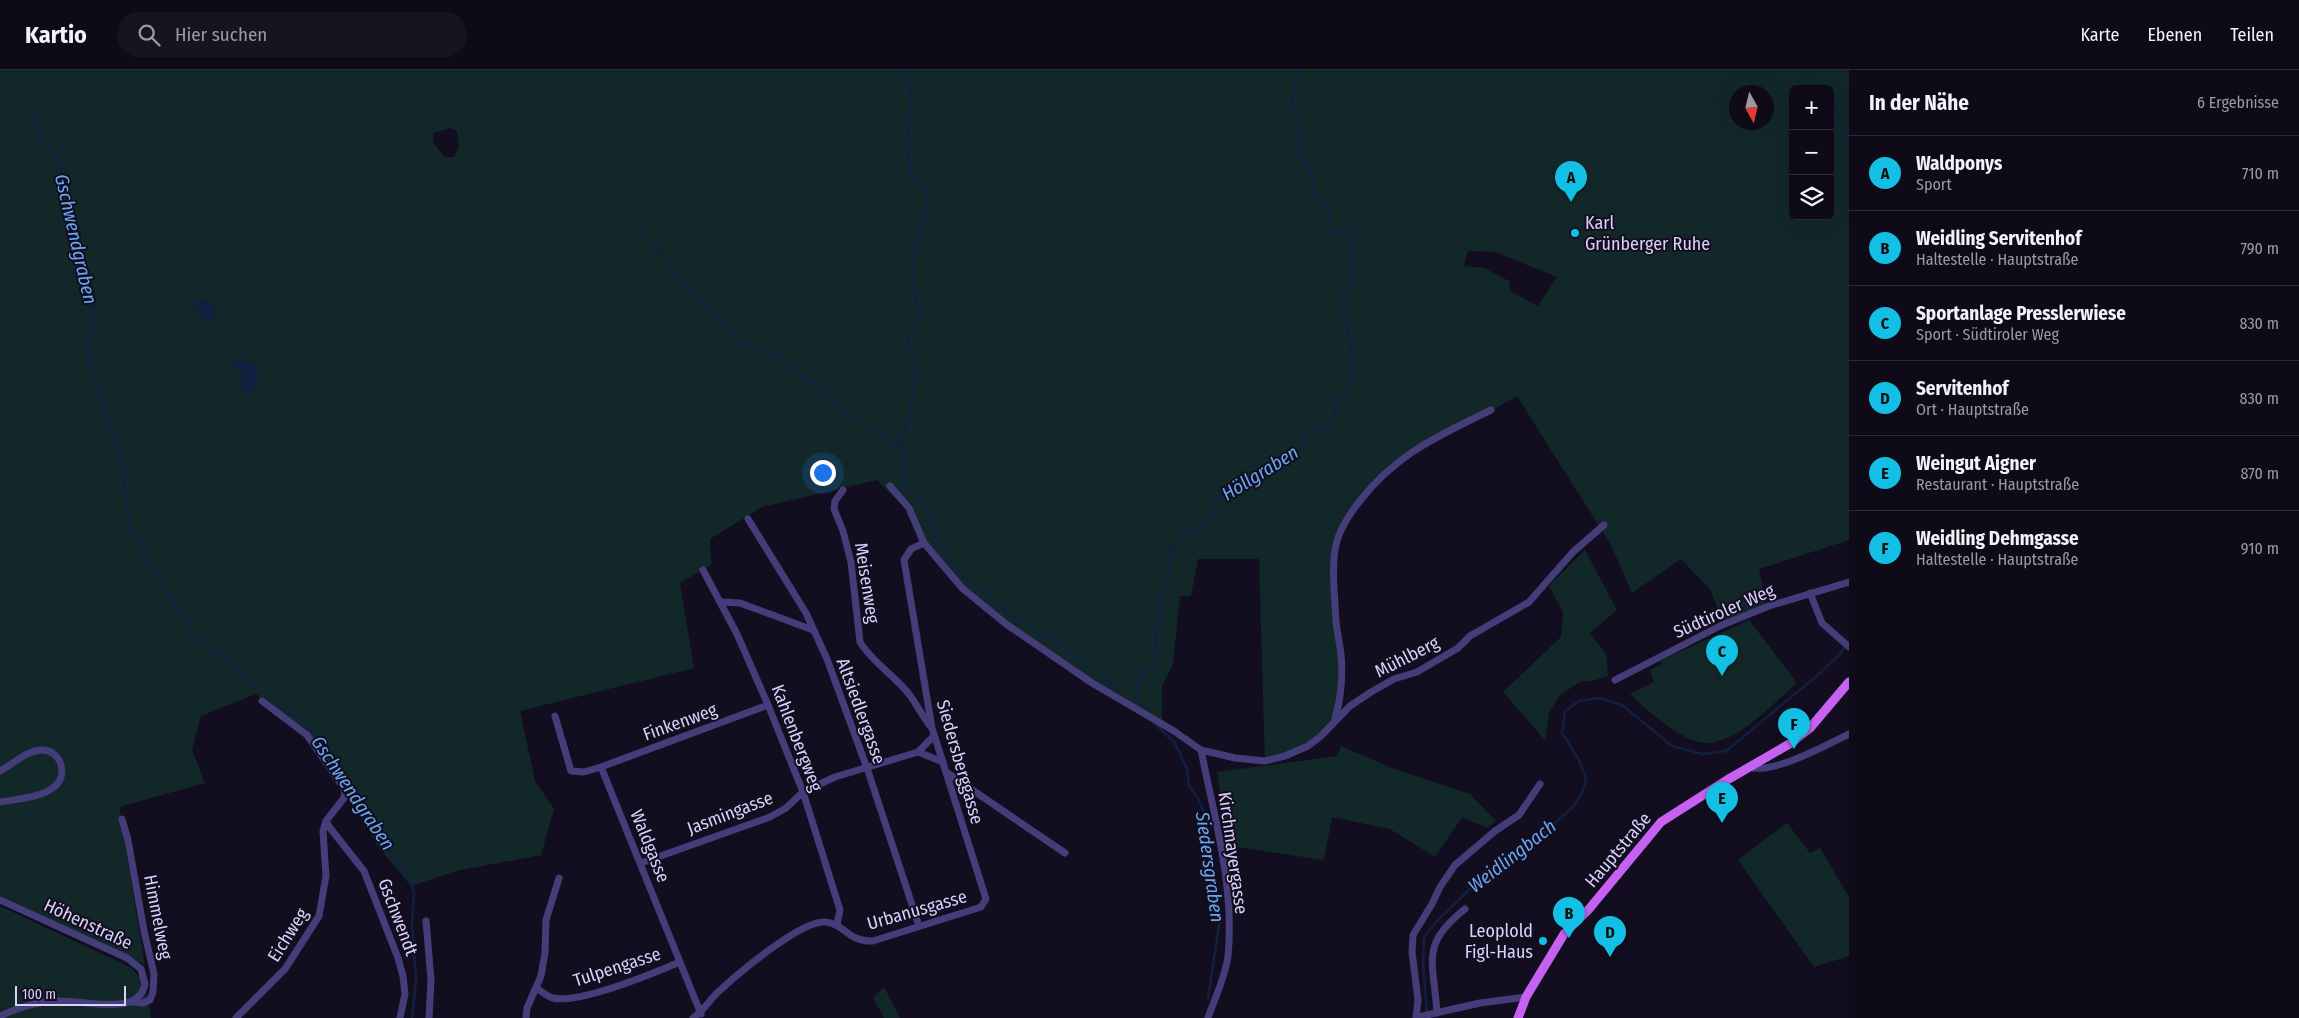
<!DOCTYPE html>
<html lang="de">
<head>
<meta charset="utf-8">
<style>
	body { margin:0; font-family:"Fira Sans Condensed",sans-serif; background:#171320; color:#f1f3f6 }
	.controls { position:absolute; right:15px; top:15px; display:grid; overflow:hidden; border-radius:8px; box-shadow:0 5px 20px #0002 }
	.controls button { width:45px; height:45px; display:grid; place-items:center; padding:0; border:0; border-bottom:1px solid #2e2b36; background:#0e0a17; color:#f1f3f6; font:25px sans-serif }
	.compass { position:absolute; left:1729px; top:15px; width:45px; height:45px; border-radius:50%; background:#0e0a17; box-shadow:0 5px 20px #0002; rotate:172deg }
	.scale { position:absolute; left:15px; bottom:12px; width:111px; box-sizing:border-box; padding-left:5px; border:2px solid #d9d0fb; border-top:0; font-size:14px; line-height:18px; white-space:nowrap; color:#d9d0fb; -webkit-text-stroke:4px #130e1f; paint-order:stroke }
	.you { position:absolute; left:822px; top:402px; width:18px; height:18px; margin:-12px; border:4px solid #fff; border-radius:50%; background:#1a73e8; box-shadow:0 0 0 8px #1a73e833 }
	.badge { display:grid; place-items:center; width:32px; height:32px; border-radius:50%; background:#13bfe4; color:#111; font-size:16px; font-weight:700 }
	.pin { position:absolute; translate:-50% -41px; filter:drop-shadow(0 1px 2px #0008) }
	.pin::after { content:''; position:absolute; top:26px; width:18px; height:15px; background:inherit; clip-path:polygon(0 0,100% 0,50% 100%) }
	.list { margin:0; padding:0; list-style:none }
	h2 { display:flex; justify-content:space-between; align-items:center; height:65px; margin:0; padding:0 20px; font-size:21px }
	h2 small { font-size:16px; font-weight:400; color:#9b9aa1 }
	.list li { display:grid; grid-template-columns:32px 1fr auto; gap:15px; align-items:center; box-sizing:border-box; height:75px; padding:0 20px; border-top:1px solid #2e2b36 }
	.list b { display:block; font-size:19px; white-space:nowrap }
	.list p { margin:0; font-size:16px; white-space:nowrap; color:#9b9aa1 }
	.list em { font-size:16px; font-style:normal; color:#9b9aa1 }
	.icon { flex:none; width:28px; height:28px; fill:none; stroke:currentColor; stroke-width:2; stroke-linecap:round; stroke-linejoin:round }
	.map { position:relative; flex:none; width:1849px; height:948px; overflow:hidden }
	header { display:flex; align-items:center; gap:30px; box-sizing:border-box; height:70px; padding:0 25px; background:#0e0a17; border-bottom:1px solid #2e2b36 }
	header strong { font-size:24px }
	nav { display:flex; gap:28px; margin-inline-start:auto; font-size:18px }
	.search { width:350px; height:45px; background:#171320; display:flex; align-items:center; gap:12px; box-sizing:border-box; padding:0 18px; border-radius:28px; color:#9b9aa1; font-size:19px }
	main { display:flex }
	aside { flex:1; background:#0e0a17 }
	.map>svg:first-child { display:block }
	.green { fill:#122828; fill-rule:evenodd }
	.water { fill:#112040 }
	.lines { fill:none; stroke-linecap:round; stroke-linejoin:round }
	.stream { stroke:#112040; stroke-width:2.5 }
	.minor { stroke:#443d7a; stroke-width:7 }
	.major { stroke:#c761f2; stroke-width:9 }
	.poi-dot { fill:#13bfe4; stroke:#130e1f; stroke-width:2 }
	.labels { text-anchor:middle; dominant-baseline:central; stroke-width:4; stroke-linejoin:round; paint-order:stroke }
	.poi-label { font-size:18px; fill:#d9d0fb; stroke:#130e1f; text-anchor:start }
	.street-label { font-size:18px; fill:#d9d0fb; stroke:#130e1f }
	.water-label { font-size:19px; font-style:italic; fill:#67a7f2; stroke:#130e1f }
</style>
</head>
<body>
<header>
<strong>Kartio</strong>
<div class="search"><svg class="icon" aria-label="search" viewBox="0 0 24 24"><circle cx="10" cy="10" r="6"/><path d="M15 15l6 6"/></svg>Hier suchen</div>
<nav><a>Karte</a><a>Ebenen</a><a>Teilen</a></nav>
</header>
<main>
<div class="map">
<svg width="1849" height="948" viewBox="0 0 1849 948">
	<rect width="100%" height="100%" fill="#130e1f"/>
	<!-- green -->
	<g class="green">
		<path d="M0,0H1849V470L1759,499L1766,536L1724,554L1710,519L1681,489L1632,523L1611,475L1517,326L1393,396L1354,438L1339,464L1335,498L1342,587L1339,637L1321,666L1308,676L1265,691L1259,489H1198L1191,526H1180L1173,594L1162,616V652L1070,598L964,518L927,473L907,440L877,410L762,437L710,469L711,495L680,513L694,598L520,641L535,711L554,739L541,785L456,801L411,816L376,774L349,722L327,687L303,657L292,651L256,624L201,646L192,680L205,713L119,737L145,895L0,826ZM1793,19H1830V146H1793ZM1736,22H1766V52H1736ZM451,58L457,61L459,76L454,87H444L433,72V63ZM1468,181L1495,182L1557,207L1538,236L1510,221L1509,211L1484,198L1464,196Z"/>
		<path d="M1585,480L1617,540L1590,563L1606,584L1608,606L1592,611H1581L1560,625L1549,643L1545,670L1503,622L1561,567L1563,542L1549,516Z"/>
		<path d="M1749,550L1797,613C1773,633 1747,664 1715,672C1688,679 1648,641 1630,624L1654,612L1650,600L1662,594L1660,591Z"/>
		<path d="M1341,676L1394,699L1470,724L1496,751L1487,758L1462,747L1435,787L1390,759L1332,747L1324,790L1229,776L1217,702L1337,686Z"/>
		<path d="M1787,753L1810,783L1820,778L1849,827V886L1814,897L1738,790Z"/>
		<path d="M0,836L132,898L145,914L151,948H0Z"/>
		<path d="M884,917L899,946L900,948H884L873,928Z"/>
	</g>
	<!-- water -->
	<g class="water">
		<path d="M197,229L212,231L216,242L211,250L200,247L194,236Z"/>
		<path d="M236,290L252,293L258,300L257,313L248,327L242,321L241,301L234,298Z"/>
	</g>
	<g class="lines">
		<!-- stream -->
		<g class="stream">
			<path d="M901,0C921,25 906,47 907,75C907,86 910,98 912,109L929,124L912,202L919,246L907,271L916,294L910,341L900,377L904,393V413L908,423L919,430L932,448L940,478L951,493L977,518L1020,553H1028L1039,567L1051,564L1064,579L1091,594L1120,624"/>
			<path d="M1830,23L1849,75"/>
			<path d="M33,39L40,69L55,82L62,104L95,232L88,279L93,304L121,390L131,461L190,559L253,616"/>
			<path d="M640,159L701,232L738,271L790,294L838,338L900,377"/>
			<path d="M1134,628L1146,638L1150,645"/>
			<path d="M1137,629L1136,611L1154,595L1157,581L1155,557L1160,545L1159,537L1168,511L1170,482L1180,465L1200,459L1213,441L1215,431L1304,377L1309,361L1329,357L1334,350L1336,327C1340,324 1346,321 1348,317C1358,300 1346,250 1341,230L1353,214L1352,185L1356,167L1347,161L1333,162L1327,133L1316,126L1313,110L1299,84L1298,49L1290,39L1298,0"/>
			<path d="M273,633L303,651L331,685L367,751L405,799L414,822L412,852L416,910L412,948"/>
			<path d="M1153,652L1175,673L1187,699L1189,716L1198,728L1204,742L1200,752L1209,768L1211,787L1208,800L1210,814L1218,833L1220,849L1208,928"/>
			<path d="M1427,944L1423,893L1424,867L1437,851L1478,811L1513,791L1574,736L1582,723L1586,709L1579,690L1562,663L1565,641L1579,631L1599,628L1622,635L1672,676L1703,684L1726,681L1819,604L1840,584L1849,571"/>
		</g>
		<!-- minor -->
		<g class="minor">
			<path d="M890,416L909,438L924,473L962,518L1006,554L1092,613L1174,661L1201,680L1235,688L1265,691L1285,686L1308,676L1321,666L1350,636L1371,622L1394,609L1417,602L1458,578L1470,566L1529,532L1573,482L1604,455"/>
			<path d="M843,420L835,431L834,439L843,461L851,492L860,572C872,592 894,605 909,624C917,635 923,647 931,657"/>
			<path d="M748,449L806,543L827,589L867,698L919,856"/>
			<path d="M703,500L737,564L768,635L803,722L840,840L837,854"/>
			<path d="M1810,523L1822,553L1849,577"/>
			<path d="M721,532L740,533L813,560"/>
			<path d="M1615,610L1720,556L1769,536L1849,512"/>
			<path d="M262,631L307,665L345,720L344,728L326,751L330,758L364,801L398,888L403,906L405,924L400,948"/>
			<path d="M555,646L571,701L584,702L601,697L701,944"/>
			<path d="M1335,648C1341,630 1343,604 1341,585C1340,574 1337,562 1336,551C1335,529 1331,496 1336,475C1339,460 1349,445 1359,432C1396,384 1438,366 1491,340"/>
			<path d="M1201,680C1214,746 1235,818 1228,886C1226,905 1214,930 1208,948"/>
			<path d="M918,682L943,692"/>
			<path d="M601,697L768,635"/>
			<path d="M1749,697C1772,705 1827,675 1849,664"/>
			<path d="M0,701C13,694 26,681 41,680C60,679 69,704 55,716C42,728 17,729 0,732"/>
			<path d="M946,702L1065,783"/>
			<path d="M122,749L128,770L144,861L154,904L153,922L150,930L143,933L132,932"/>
			<path d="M641,793L770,747L786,738L803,722L835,707L918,682L934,666"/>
			<path d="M0,830L127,888L141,899L145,914C139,948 80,929 56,931C37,932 17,938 0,946"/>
			<path d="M426,851L431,910L429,948"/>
			<path d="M536,918C541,921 548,927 553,928C579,934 654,903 680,892"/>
			<path d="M1437,943C1434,892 1419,875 1465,839"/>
			<path d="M1418,947L1480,933L1526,927"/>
			<path d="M236,948L285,899L319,846L326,806L323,761L326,751"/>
			<path d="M526,948L527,938L541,906L545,883L546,850L559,808"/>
			<path d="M693,948C703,941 709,931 717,923C736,905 801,850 825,852C846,854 847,872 873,871L981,837L986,829L932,658L904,490L911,479L924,473"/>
			<path d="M1416,948L1418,930L1412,882L1413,865L1432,834L1440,817L1455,795L1495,761L1519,745L1540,714"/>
		</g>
		<!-- major -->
		<path class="major" d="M1518,948L1526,927L1564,864L1589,839L1661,752L1727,710L1791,673L1810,658L1849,612"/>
	</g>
	<!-- markers -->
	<g class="poi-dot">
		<circle cx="1575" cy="163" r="5"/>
		<circle cx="1543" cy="871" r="5"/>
	</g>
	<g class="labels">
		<!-- poi labels -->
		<g class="poi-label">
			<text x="1585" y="153">Karl<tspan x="1585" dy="21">Grünberger Ruhe</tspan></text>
			<text x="1533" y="861" text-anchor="end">Leoplold<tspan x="1533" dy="21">Figl-Haus</tspan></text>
		</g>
		<!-- street labels -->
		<g class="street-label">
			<text transform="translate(867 513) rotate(81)">Meisenweg</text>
			<text transform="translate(1724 541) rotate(-24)">Südtiroler Weg</text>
			<text transform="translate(1407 587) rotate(-27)">Mühlberg</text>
			<text transform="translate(861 641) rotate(70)">Altsiedlergasse</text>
			<text transform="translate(680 652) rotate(-20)">Finkenweg</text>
			<text transform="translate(797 668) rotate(69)">Kahlenbergweg</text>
			<text transform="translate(960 692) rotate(74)">Siedersberggasse</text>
			<text transform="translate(730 743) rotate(-21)">Jasmingasse</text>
			<text transform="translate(650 776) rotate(68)">Waldgasse</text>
			<text transform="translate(1618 780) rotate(-50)">Hauptstraße</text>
			<text transform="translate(1233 783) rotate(82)">Kirchmayergasse</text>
			<text transform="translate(917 840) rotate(-16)">Urbanusgasse</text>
			<text transform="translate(158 847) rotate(79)">Himmelweg</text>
			<text transform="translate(398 847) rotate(69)">Gschwendt</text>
			<text transform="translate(88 854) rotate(25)">Höhenstraße</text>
			<text transform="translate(288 865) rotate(-58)">Eichweg</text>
			<text transform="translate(617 897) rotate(-18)">Tulpengasse</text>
		</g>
		<!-- water labels -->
		<g class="water-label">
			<text transform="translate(76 169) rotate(77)">Gschwendgraben</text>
			<text transform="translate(1260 403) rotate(-32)">Höllgraben</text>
			<text transform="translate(353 723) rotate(56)">Gschwendgraben</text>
			<text transform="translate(1512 786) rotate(-38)">Weidlingbach</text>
			<text transform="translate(1210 797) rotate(82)">Siedersgraben</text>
		</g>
	</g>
</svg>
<div class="controls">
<button>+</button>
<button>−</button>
<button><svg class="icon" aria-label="layers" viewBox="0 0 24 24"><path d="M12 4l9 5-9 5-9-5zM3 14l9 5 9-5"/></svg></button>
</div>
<svg class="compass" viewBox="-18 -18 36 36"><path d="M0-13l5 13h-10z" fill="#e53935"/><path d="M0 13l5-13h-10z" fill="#9b9aa1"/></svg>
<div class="scale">100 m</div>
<div class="you"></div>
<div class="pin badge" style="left:1571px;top:132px">A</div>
<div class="pin badge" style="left:1569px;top:868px">B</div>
<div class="pin badge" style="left:1722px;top:606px">C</div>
<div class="pin badge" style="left:1610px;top:887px">D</div>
<div class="pin badge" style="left:1722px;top:753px">E</div>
<div class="pin badge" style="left:1794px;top:679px">F</div>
</div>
<aside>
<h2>In der Nähe<small>6 Ergebnisse</small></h2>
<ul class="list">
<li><span class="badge">A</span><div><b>Waldponys</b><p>Sport</p></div><em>710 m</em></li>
<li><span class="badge">B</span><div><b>Weidling Servitenhof</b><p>Haltestelle · Hauptstraße</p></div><em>790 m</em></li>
<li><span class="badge">C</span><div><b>Sportanlage Presslerwiese</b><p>Sport · Südtiroler Weg</p></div><em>830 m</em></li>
<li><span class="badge">D</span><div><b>Servitenhof</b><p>Ort · Hauptstraße</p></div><em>830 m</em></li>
<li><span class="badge">E</span><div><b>Weingut Aigner</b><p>Restaurant · Hauptstraße</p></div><em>870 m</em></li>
<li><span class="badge">F</span><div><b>Weidling Dehmgasse</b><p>Haltestelle · Hauptstraße</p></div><em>910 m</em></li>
</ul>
</aside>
</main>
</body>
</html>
